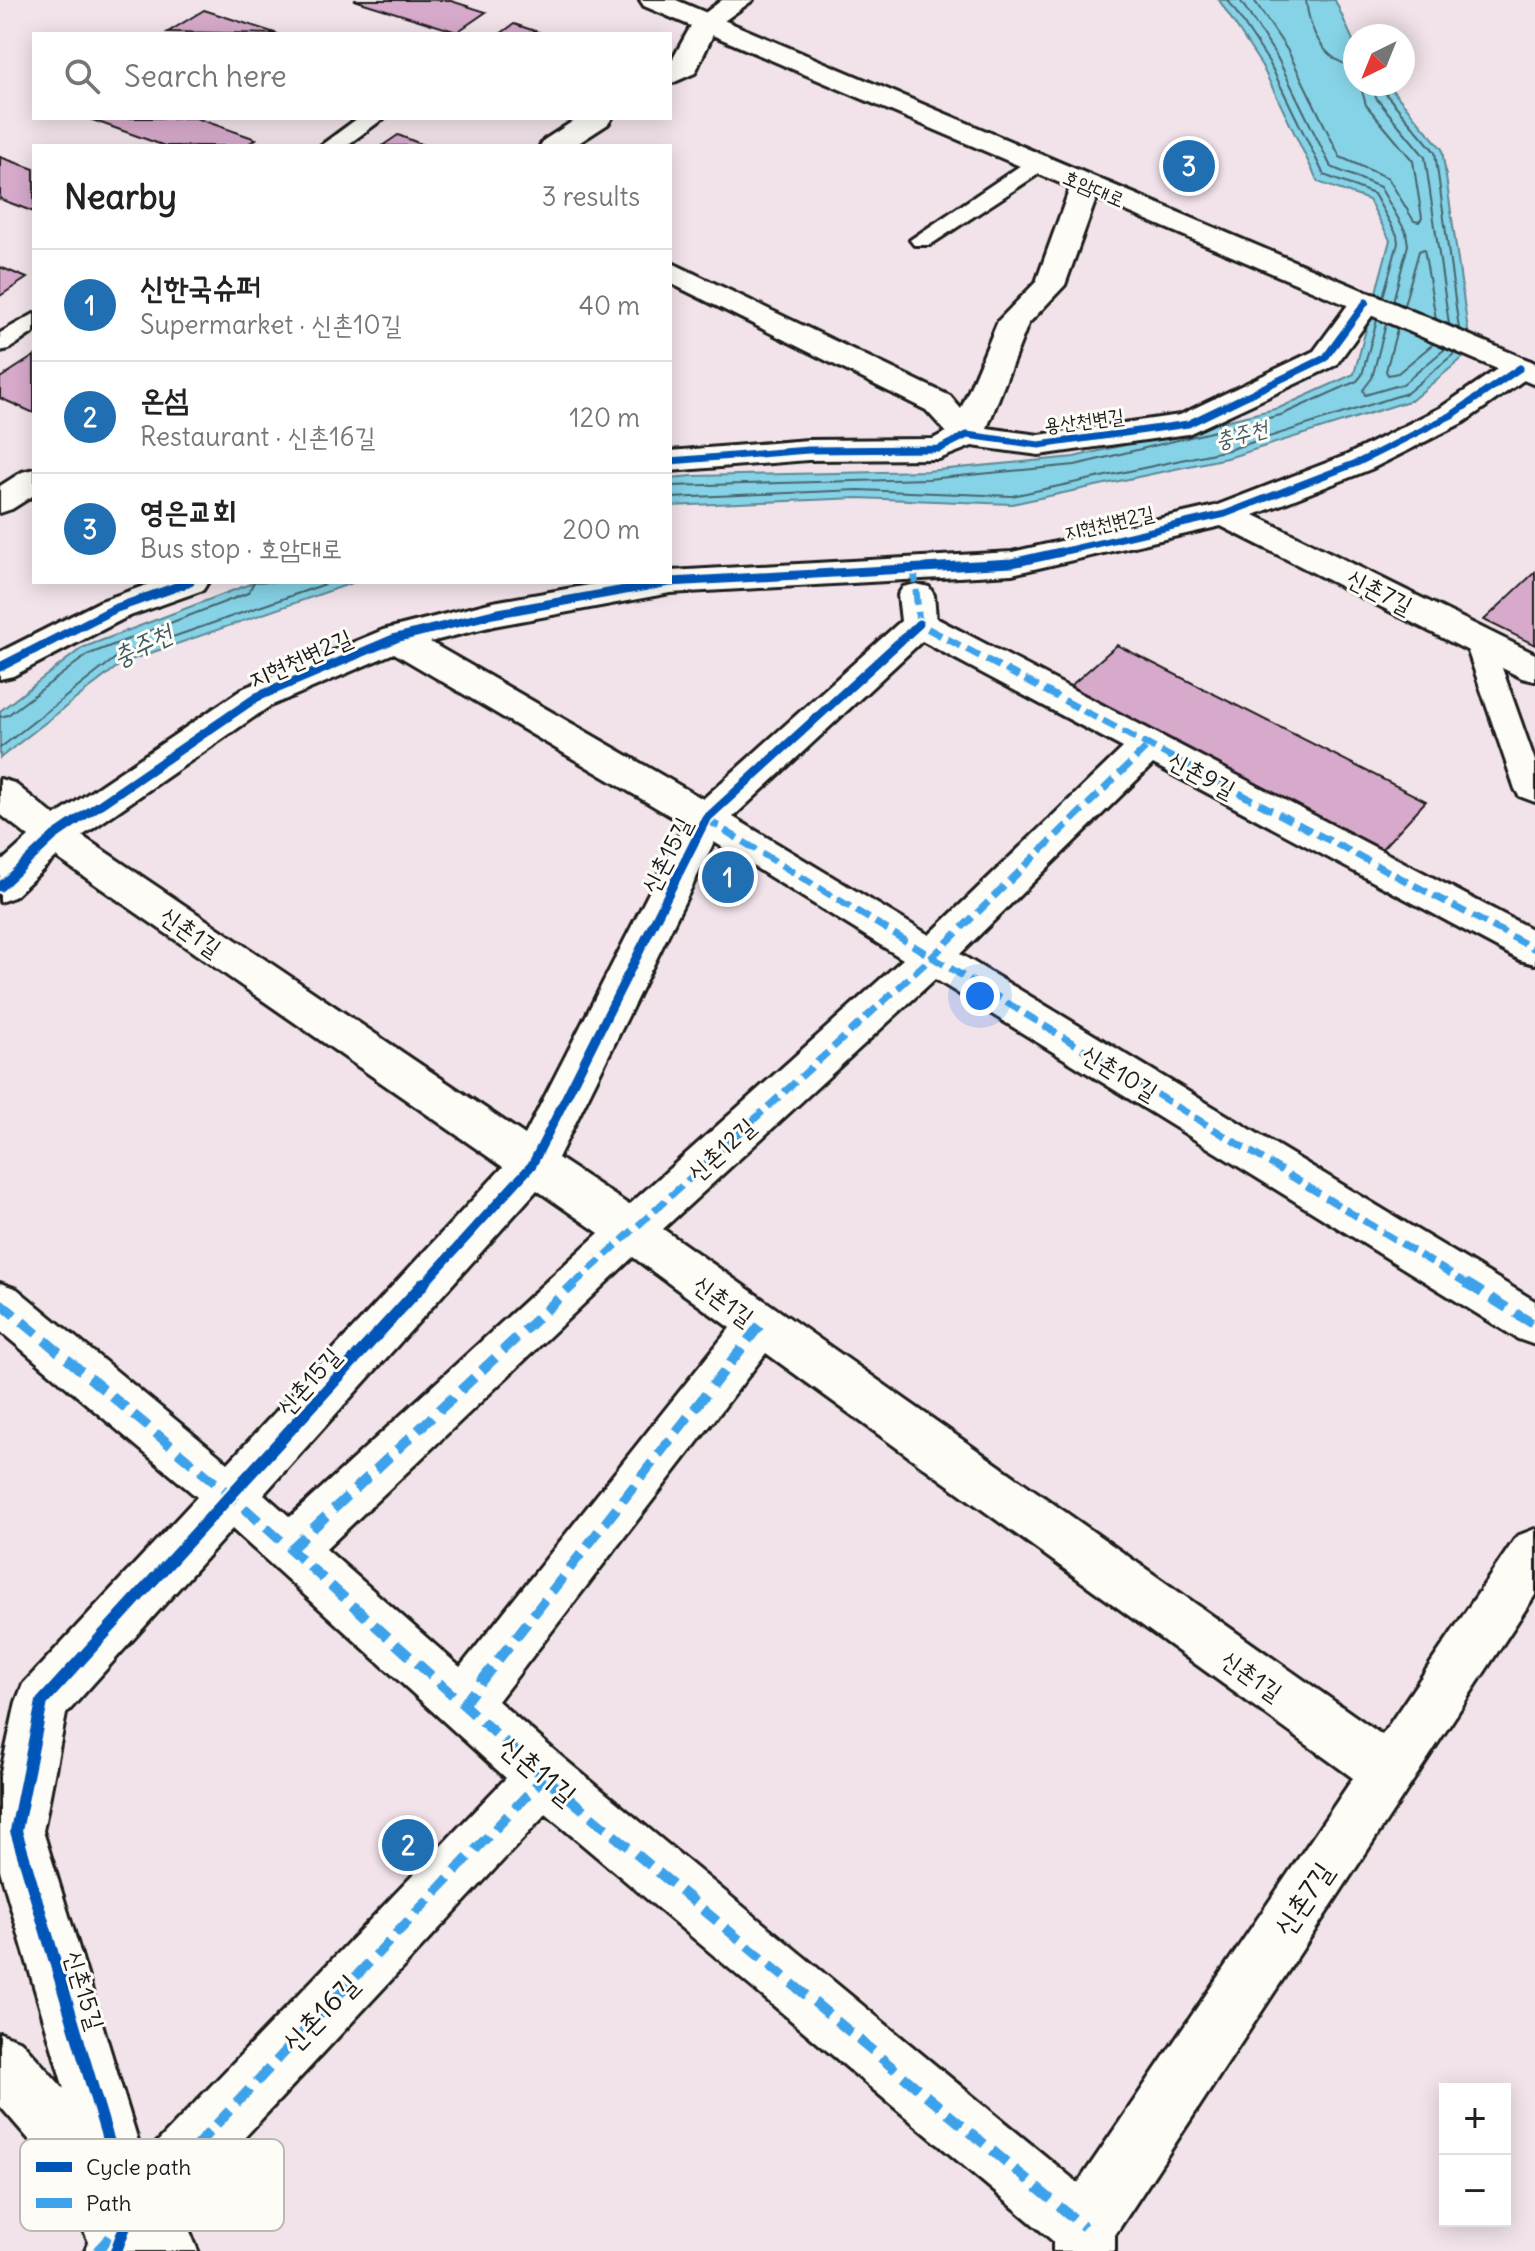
<!DOCTYPE html>
<html lang="en">
<head>
<meta charset="utf-8">
<style>
	body { margin:0; font-family:Delius,"Poor Story",sans-serif; background:#f2f2f2; color:#222 }
	.controls { position:absolute; right:24px; bottom:24px; display:grid; overflow:hidden; border-radius:0px; box-shadow:0 4px 20px #0003 }
	.controls button { width:72px; height:72px; display:grid; place-items:center; padding:0; border:0; border-bottom:2px solid #e0e0e0; background:#fff; color:#222; font:40px sans-serif }
	.compass { position:absolute; left:1343px; top:24px; width:72px; height:72px; border-radius:50%; background:#fff; box-shadow:0 4px 20px #0003; rotate:223deg }
	.you { position:absolute; left:980px; top:996px; width:28px; height:28px; margin:-20px; border:6px solid #fff; border-radius:50%; background:#1a73e8; box-shadow:0 0 0 12px #1a73e833 }
	.badge { display:grid; place-items:center; width:52px; height:52px; border-radius:50%; background:#1f6fb2; color:#fff; font-size:26px; font-weight:700 }
	.pin { position:absolute; translate:-50% -50%; border:4px solid #fff; box-shadow:0 2px 8px #0006 }
	.list { margin:0; padding:0; list-style:none }
	h2 { display:flex; justify-content:space-between; align-items:center; height:104px; margin:0; padding:0 32px; font-size:34px }
	h2 small { font-size:26px; font-weight:400; color:#767676 }
	.list li { display:grid; grid-template-columns:52px 1fr auto; gap:24px; align-items:center; box-sizing:border-box; height:112px; padding:0 32px; border-top:2px solid #e0e0e0 }
	.list b { display:block; font-size:30px; white-space:nowrap }
	.list p { margin:0; font-size:26px; white-space:nowrap; color:#767676 }
	.list em { font-size:26px; font-style:normal; color:#767676 }
	.icon { flex:none; width:44px; height:44px; fill:none; stroke:currentColor; stroke-width:2; stroke-linecap:round; stroke-linejoin:round }
	.map { position:relative; flex:none; width:1535px; height:2251px; overflow:hidden }
	.search { position:absolute; background:#fff; box-shadow:0 4px 20px #0003; left:32px; top:32px; width:640px; height:88px; display:flex; align-items:center; gap:20px; box-sizing:border-box; padding:0 28px; border-radius:0px; color:#767676; font-size:30px }
	.panel { position:absolute; background:#fff; box-shadow:0 4px 20px #0003; left:32px; top:144px; width:640px; height:440px; border-radius:0px }
	.map>svg:first-child { display:block }
	.water { fill:#86d2e6; stroke:#5c8995; stroke-width:2 }
	.lines { fill:none; stroke-linecap:round; stroke-linejoin:round }
	.shore { stroke:#46656d; stroke-width:2 }
	.building { fill:#d7a9cb; stroke:#1c1c1c; stroke-width:2 }
	.service-casing { stroke:#1c1c1c; stroke-width:6 }
	.minor-casing { stroke:#1c1c1c; stroke-width:6 }
	.tertiary-casing { stroke:#1c1c1c; stroke-width:6 }
	.service { fill:#fdfcf7; fill-rule:evenodd }
	.minor { fill:#fdfcf7; fill-rule:evenodd }
	.tertiary { fill:#fdfcf7; fill-rule:evenodd }
	.quiet-far1 { stroke:#3da2ea; stroke-width:7; stroke-dasharray:15 7; stroke-linecap:butt }
	.quiet { stroke:#3da2ea; stroke-width:10; stroke-dasharray:19 10; stroke-linecap:butt }
	.cycleway-far2-casing { stroke:#fdfcf7; stroke-width:10 }
	.cycleway-far1-casing { stroke:#fdfcf7; stroke-width:14 }
	.cycleway-casing { stroke:#fdfcf7; stroke-width:17 }
	.cycleway-far2 { stroke:#0057b8; stroke-width:7 }
	.cycleway-far1 { stroke:#0057b8; stroke-width:9 }
	.cycleway { stroke:#0057b8; stroke-width:12 }
	.labels { text-anchor:middle; dominant-baseline:central; stroke-width:6; stroke-linejoin:round; paint-order:stroke }
	.far-street-label { font-size:20px; fill:#1c1c1c; stroke:#fdfcf7 }
	.far-water-label { font-size:22px; font-style:italic; fill:#415c63; stroke:#fdfcf7 }
	.street-label { font-size:24px; fill:#1c1c1c; stroke:#fdfcf7 }
	.water-label { font-size:26px; font-style:italic; fill:#415c63; stroke:#fdfcf7 }
	.near-street-label { font-size:28px; fill:#1c1c1c; stroke:#fdfcf7 }
	.key { fill:#fdfcf7; stroke:#bab9b5; stroke-width:2 }
	.key-label { font-size:22px; fill:#1c1c1c }
</style>
</head>
<body>
<div class="map">
<svg width="1535" height="2251" viewBox="0 0 1535 2251">
	<rect width="100%" height="100%" fill="#f2e3ea"/>
	<filter id="ink" filterUnits="userSpaceOnUse"><feTurbulence type="fractalNoise" baseFrequency=".0125" numOctaves="2"/><feDisplacementMap in="SourceGraphic" scale="16" xChannelSelector="R" yChannelSelector="G"/><feConvolveMatrix kernelMatrix="1 2 1 2 8 2 1 2 1" color-interpolation-filters="sRGB"/></filter>
	<g filter="url(#ink)">
		<!-- water -->
		<g class="water">
			<path d="M1219,0H1335L1355,45V84H1387L1442,149L1471,351L1412,400L1231,457L1012,504L858,498L670,506V478L693,476L927,471L1074,457L1279,408L1354,374L1390,240L1369,200L1318,182L1262,66Z"/>
			<path d="M255,582H355L122,663L0,758V711L82,648Z"/>
		</g>
		<g class="lines">
			<!-- shore -->
			<g class="shore">
				<path d="M1228,0L1269,62L1324,175L1374,194L1397,235L1398,243L1383,297"/>
				<path d="M1240,0L1277,57L1331,167L1380,187L1406,232L1408,245L1393,301"/>
				<path d="M1254,0L1288,51L1340,157L1388,178L1414,221L1419,222L1422,218L1413,161L1366,105L1360,84"/>
				<path d="M1306,0C1309,30 1323,61 1355,67"/>
				<path d="M1372,84L1376,98L1425,157L1449,324"/>
				<path d="M1382,84L1384,92L1435,152L1459,329"/>
				<path d="M1404,305L1419,251L1424,249L1436,319"/>
				<path d="M1386,324L1372,378L1363,390L1365,395L1403,384L1445,349"/>
				<path d="M1397,329L1386,371L1388,375L1398,373L1433,344"/>
				<path d="M670,486L928,479L1075,465L1281,415L1357,381L1362,375L1377,320"/>
				<path d="M670,498L858,490L1012,496L1228,450L1407,393L1455,353"/>
				<path d="M0,717L8,715L87,655L248,593L254,582"/>
				<path d="M0,748L118,656L331,582"/>
			</g>
		</g>
		<!-- building -->
		<g class="building">
			<path d="M354,0H448L486,12L457,32Z"/>
			<path d="M204,10L278,34L168,32Z"/>
			<path d="M514,24L544,34H500Z"/>
			<path d="M87,118H196L256,139L245,146H165Z"/>
			<path d="M398,135L426,146H382Z"/>
			<path d="M0,157L34,169V212L0,199Z"/>
			<path d="M0,267L27,278L0,296Z"/>
			<path d="M34,356V413L0,398V378Z"/>
			<path d="M1535,572V645L1484,620Z"/>
			<path d="M1117,645L1426,801L1379,852L1067,689Z"/>
		</g>
		<g class="lines">
			<defs>
				<g id="service">
					<path d="M358,118H384L346,146H320Z"/>
					<path d="M1038,157L1049,164L1046,169L930,245H914L910,240L1030,159Z"/>
					<path d="M34,314V332L9,349L0,351V333Z"/>
					<path d="M1478,631L1488,633L1492,640L1535,761V802L1519,796L1515,789L1464,640L1468,633Z"/>
				</g>
				<g id="minor">
					<path d="M722,0H753L717,26L695,73L670,84V64L693,22Z"/>
					<path d="M578,118H612L608,124L574,146H540L544,140Z"/>
					<path d="M1086,176L1096,179L1101,185L1065,285L1028,324L987,428L1039,435L1180,415L1314,351L1355,295L1366,293L1377,295L1382,302L1336,365L1188,434L1039,455L972,446L939,459L808,460L670,471V451L808,440L933,439L946,432L926,410L670,283V262L950,396L961,409L998,321L1036,282L1071,185L1076,179Z"/>
					<path d="M1520,358L1531,361L1535,366L1531,375L1464,422L1371,469L1254,515L1535,654V681L1522,678L1221,526L1012,574L670,593L493,626L430,642L703,799L901,621L898,595L903,587L916,584L929,587L934,595L936,618L1535,931V964L1520,960L1153,764L960,954L1535,1301V1345L1518,1339L935,979L663,1229L1382,1735L1517,1536L1535,1529V1595L1115,2235V2251H1053V2241L546,1814L174,2213L189,2229L198,2251H85L89,2242L84,2231L92,2212L0,2106V2033L21,2041L64,2089L0,1870V1776L16,1702L23,1684L197,1497L0,1331V1283L17,1289L228,1463L503,1167L56,857L14,897L0,902V863L29,837L0,814V779L14,783L55,816L244,688L383,630L493,602L606,582H670V571L1012,552L1215,506L1347,455L1440,408L1509,361ZM922,641L1123,748L929,935L733,817ZM394,653L684,824L525,1135L82,836L270,706ZM714,842L903,959L629,1205L558,1158ZM537,1190L599,1233L290,1517L264,1494ZM633,1257L730,1328L460,1667L326,1549ZM766,1353L1353,1778L1078,2183L563,1758L498,1701ZM232,1529L506,1778L143,2157L43,1831L66,1714Z"/>
					<path d="M34,469V495L12,509L0,513V486L22,472Z"/>
					<path d="M155,582H208L203,590L127,617L13,676L0,679V652L101,601Z"/>
				</g>
				<path id="tertiary" d="M640,0H676L1535,363V385L644,6Z"/>
			</defs>
			<!-- service casing -->
			<use href="#service" class="service-casing"/>
			<!-- minor casing -->
			<use href="#minor" class="minor-casing"/>
			<!-- tertiary casing -->
			<use href="#tertiary" class="tertiary-casing"/>
			<!-- service -->
			<use href="#service" class="service"/>
			<!-- minor -->
			<use href="#minor" class="minor"/>
			<!-- tertiary -->
			<use href="#tertiary" class="tertiary"/>
			<!-- quiet-far1 -->
			<g class="quiet-far1">
				<path d="M914,568L919,624L1535,949"/>
				<path d="M706,819L1469,1285"/>
				<path d="M573,1285L932,957L1148,746"/>
			</g>
			<!-- quiet -->
			<g class="quiet">
				<path d="M1466,1283L1535,1325"/>
				<path d="M0,1303L231,1496L544,1777L1084,2227"/>
				<path d="M291,1549L575,1283"/>
				<path d="M462,1706L760,1325"/>
				<path d="M97,2251L544,1777"/>
			</g>
			<defs>
				<g id="cycleway-far2">
					<path d="M670,461L808,450L939,449L967,435L1039,445L1188,424L1325,358L1366,302"/>
					<path d="M1052,554L1225,514L1359,462L1452,415L1520,368"/>
				</g>
				<g id="cycleway-far1">
					<path d="M670,582L1012,563L1061,552"/>
					<path d="M0,667L114,609L190,582"/>
					<path d="M0,887L54,836L257,697L396,638L493,614L669,582"/>
					<path d="M423,1285L532,1165L706,819L919,624"/>
				</g>
				<path id="cycleway" d="M116,2251L130,2213L16,1831L42,1702L424,1283"/>
			</defs>
			<!-- cycleway-far2 casing -->
			<use href="#cycleway-far2" class="cycleway-far2-casing"/>
			<!-- cycleway-far1 casing -->
			<use href="#cycleway-far1" class="cycleway-far1-casing"/>
			<!-- cycleway casing -->
			<use href="#cycleway" class="cycleway-casing"/>
			<!-- cycleway-far2 -->
			<use href="#cycleway-far2" class="cycleway-far2"/>
			<!-- cycleway-far1 -->
			<use href="#cycleway-far1" class="cycleway-far1"/>
			<!-- cycleway -->
			<use href="#cycleway" class="cycleway"/>
		</g>
	</g>
	<g class="labels">
		<!-- far-street labels -->
		<g class="far-street-label">
			<text transform="translate(1094 188) rotate(23)">호암대로</text>
			<text transform="translate(1084 420) rotate(-7)">용산천변길</text>
			<text transform="translate(1109 522) rotate(-13)">지현천변2길</text>
		</g>
		<!-- far-water labels -->
		<g class="far-water-label">
			<text transform="translate(1241 434) rotate(-15)">충주천</text>
		</g>
		<!-- street labels -->
		<g class="street-label">
			<text transform="translate(1380 591) rotate(27)">신촌7길</text>
			<text transform="translate(300 658) rotate(-24)">지현천변2길</text>
			<text transform="translate(1202 774) rotate(28)">신촌9길</text>
			<text transform="translate(666 855) rotate(-63)">신촌15길</text>
			<text transform="translate(191 931) rotate(35)">신촌1길</text>
			<text transform="translate(1120 1072) rotate(31)">신촌10길</text>
			<text transform="translate(721 1149) rotate(-42)">신촌12길</text>
			<text transform="translate(724 1300) rotate(36)">신촌1길</text>
			<text transform="translate(308 1381) rotate(-48)">신촌15길</text>
			<text transform="translate(1252 1675) rotate(35)">신촌1길</text>
			<text transform="translate(85 1990) rotate(73)">신촌15길</text>
		</g>
		<!-- water labels -->
		<g class="water-label">
			<text transform="translate(142 645) rotate(-26)">충주천</text>
		</g>
		<!-- near-street labels -->
		<g class="near-street-label">
			<text transform="translate(538 1770) rotate(40)">신촌11길</text>
			<text transform="translate(1303 1899) rotate(-56)">신촌7길</text>
			<text transform="translate(320 2013) rotate(-46)">신촌16길</text>
		</g>
	</g>
	<!-- legend -->
	<rect x="20" y="2139" width="264" height="92" rx="12" class="key"/>
	<rect x="36" y="2162" width="36" height="10" fill="#0057b8"/>
	<rect x="36" y="2198" width="36" height="10" fill="#3da2ea"/>
	<g class="key-label">
		<text x="86" y="2175">Cycle path</text>
		<text x="86" y="2211">Path</text>
	</g>
</svg>
<div class="controls">
<button>+</button>
<button>−</button>
</div>
<svg class="compass" viewBox="-18 -18 36 36"><path d="M0-13l5 13h-10z" fill="#e53935"/><path d="M0 13l5-13h-10z" fill="#767676"/></svg>
<div class="you"></div>
<div class="pin badge" style="left:728px;top:877px">1</div>
<div class="pin badge" style="left:408px;top:1845px">2</div>
<div class="pin badge" style="left:1189px;top:166px">3</div>
<div class="search"><svg class="icon" aria-label="search" viewBox="0 0 24 24"><circle cx="10" cy="10" r="6"/><path d="M15 15l6 6"/></svg>Search here</div>
<section class="panel">
<h2>Nearby<small>3 results</small></h2>
<ul class="list">
<li><span class="badge">1</span><div><b>신한국슈퍼</b><p>Supermarket · 신촌10길</p></div><em>40 m</em></li>
<li><span class="badge">2</span><div><b>온섬</b><p>Restaurant · 신촌16길</p></div><em>120 m</em></li>
<li><span class="badge">3</span><div><b>영은교회</b><p>Bus stop · 호암대로</p></div><em>200 m</em></li>
</ul>
</section>
</div>
</body>
</html>
